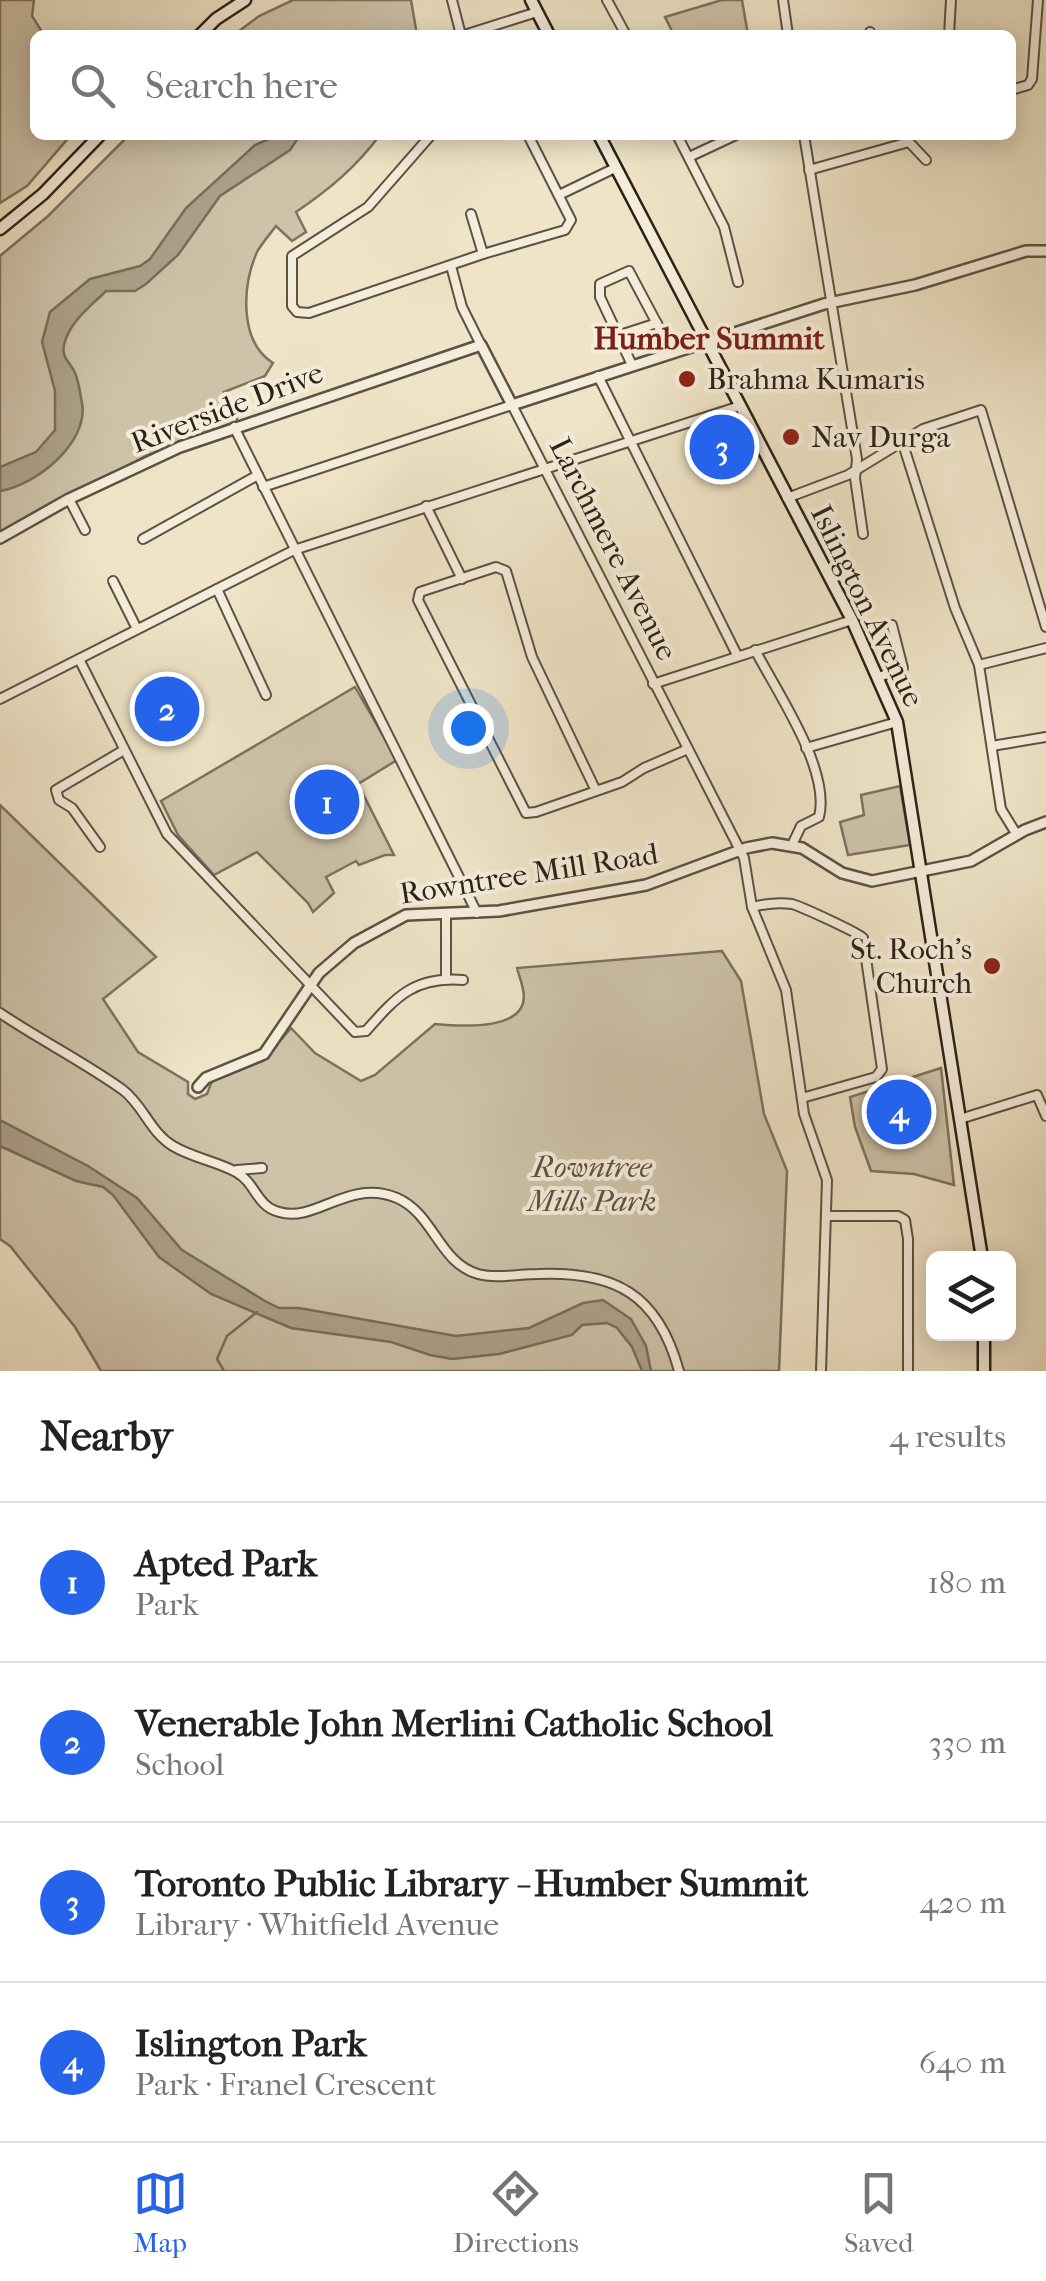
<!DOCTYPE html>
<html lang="en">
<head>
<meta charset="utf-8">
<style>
	body { margin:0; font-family:"IM FELL French Canon",serif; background:#f6f6f6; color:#222 }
	.controls { position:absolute; right:30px; bottom:30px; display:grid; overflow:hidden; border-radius:15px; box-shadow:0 5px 25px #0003 }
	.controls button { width:90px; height:90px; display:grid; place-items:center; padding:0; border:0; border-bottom:2px solid #e0e0e0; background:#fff; color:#222; font:50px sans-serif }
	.you { position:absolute; left:468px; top:728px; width:35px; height:35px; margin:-25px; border:8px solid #fff; border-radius:50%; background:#1a73e8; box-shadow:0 0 0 15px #1a73e833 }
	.badge { display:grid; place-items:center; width:65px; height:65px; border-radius:50%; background:#2563eb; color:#fff; font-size:32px; font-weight:700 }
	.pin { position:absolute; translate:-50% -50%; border:5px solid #fff; box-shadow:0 2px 10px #0006 }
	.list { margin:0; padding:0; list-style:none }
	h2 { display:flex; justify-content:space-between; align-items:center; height:130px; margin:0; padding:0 40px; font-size:42px }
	h2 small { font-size:32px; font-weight:400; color:#767676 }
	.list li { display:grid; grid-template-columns:65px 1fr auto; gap:30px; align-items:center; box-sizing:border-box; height:160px; padding:0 40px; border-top:2px solid #e0e0e0 }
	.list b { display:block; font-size:38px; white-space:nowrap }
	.list p { margin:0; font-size:32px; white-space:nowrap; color:#767676 }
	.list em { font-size:32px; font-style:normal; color:#767676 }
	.icon { flex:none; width:55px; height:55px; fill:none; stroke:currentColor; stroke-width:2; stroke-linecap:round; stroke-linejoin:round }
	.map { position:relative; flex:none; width:1046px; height:1371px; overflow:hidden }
	.search { position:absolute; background:#fff; box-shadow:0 5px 25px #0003; left:30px; right:30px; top:30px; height:110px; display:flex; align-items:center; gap:25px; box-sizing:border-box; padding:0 35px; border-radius:15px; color:#767676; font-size:38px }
	.sheet { height:770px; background:#fff }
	nav { display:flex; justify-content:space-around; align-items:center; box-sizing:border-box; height:140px; border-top:2px solid #e0e0e0; background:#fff; font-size:28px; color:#767676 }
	nav a { display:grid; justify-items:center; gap:5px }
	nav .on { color:#2563eb }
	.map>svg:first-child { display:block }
	.green { fill:#cec3a9; stroke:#7d7260; stroke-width:2.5 }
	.water { fill:#ada28b; stroke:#796e5c; stroke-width:2.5 }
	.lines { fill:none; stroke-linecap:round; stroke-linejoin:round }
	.stream { stroke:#796e5c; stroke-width:2.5 }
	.minor-casing { stroke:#5d5242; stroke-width:12 }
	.tertiary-casing { stroke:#5d5242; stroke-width:14 }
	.secondary-casing { stroke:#2c2116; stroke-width:15 }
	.minor { stroke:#f5eddb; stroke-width:8 }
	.tertiary { stroke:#f5eddb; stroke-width:9 }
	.secondary { stroke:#f5eddb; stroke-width:10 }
	.poi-dot { fill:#8f2418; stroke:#f5eddb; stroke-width:4 }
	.labels { text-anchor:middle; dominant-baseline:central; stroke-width:8; stroke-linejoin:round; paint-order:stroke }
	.poi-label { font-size:30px; fill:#2c2116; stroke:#f5eddb; text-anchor:start }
	.street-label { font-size:30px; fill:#2c2116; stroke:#f5eddb }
	.park-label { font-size:30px; font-style:italic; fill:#5d5242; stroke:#f5eddb }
	.neighbourhood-label { font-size:32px; font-weight:bold; fill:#7a1f14; stroke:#f5eddb }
</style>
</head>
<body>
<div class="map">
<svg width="1046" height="1371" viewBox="0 0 1046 1371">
	<rect width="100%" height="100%" fill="#efe4c7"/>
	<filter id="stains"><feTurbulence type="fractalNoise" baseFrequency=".002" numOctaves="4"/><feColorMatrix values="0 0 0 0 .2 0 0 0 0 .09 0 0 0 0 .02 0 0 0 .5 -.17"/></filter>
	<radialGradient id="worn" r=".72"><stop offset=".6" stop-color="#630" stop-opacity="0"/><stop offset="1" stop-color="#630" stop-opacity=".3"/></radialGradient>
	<!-- green -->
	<g class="green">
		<path d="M0,0H34L32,16L44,35H35V135H71L27,186L0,203Z"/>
		<path d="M293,0H411L417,35H234L259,16Z"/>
		<path d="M722,0H742L748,35H674L665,17Z"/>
		<path d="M129,135H380C356,167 330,189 296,212L306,232L292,241L276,226C270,234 262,243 257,252C242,286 239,342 273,363L265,376L224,392L238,421L146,456L0,534V256L48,216Z"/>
		<path d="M355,687L397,760L358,784L394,855H385L359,865L356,861L326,877L334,893L313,912L308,903L257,852L214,875L178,835L161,801Z"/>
		<path d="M900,786L910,845L848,855L840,822L864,815L861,795Z"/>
		<path d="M0,805L156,957L103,999L138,1052L188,1082V1094L195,1099L207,1094L212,1081L263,1061L291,1028L315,1053L361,1081L375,1075L435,1024C456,1026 508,1030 521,1008C528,996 520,980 517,968L722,951L741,981L764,1114L787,1171L779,1371H101L75,1327L10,1246L0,1239Z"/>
		<path d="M941,1068L954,1185L914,1174L871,1171L855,1127L850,1097Z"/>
	</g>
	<!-- water -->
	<g class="water">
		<path d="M278,135H300L290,150L220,196L178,255L146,284L135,291H106C90,307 69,322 64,345C61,358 71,363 75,373C79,382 80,393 82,403C89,443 36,485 0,491V467L36,452L55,430V391L42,342L50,312L90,279L140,266L150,259L186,208L255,145Z"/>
		<path d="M0,1120L88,1166L137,1198L182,1250L265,1301L279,1308H299L456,1336L529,1328L583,1303L603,1300L631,1319L646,1346L651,1371H642L632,1347L617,1328L607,1323L582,1325L572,1335L499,1354L452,1359L430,1355L391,1342L291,1328L211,1294L159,1257L113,1195L103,1187L76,1181L0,1146Z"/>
	</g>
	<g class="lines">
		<!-- stream -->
		<path class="stream" d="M224,1371L217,1359L227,1336L257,1312"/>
		<defs>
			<g id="minor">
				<path d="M452,0L461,35"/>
				<path d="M607,0L626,35"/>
				<path d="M783,0L788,35"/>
				<path d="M870,32V35"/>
				<path d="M464,35L537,12"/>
				<path d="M949,35L951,0"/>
				<path d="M1011,90L1028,85L1032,79L1038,0"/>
				<path d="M431,135L368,207L292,256V306L297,312L309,313L483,254L565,230L571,220L528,135"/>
				<path d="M677,135L724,227L738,282"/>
				<path d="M804,135L857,459L855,478L863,534"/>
				<path d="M689,157L736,135"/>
				<path d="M809,170L909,142L926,160"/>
				<path d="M559,195L615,168"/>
				<path d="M471,214L483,254"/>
				<path d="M451,266L462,307L481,345"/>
				<path d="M620,335L657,323"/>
				<path d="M632,365L600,297V284L629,271L663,335"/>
				<path d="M598,376L737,655"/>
				<path d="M234,427L477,913"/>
				<path d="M902,441L955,608L979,665L1001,809L1017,835"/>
				<path d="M263,487L512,405L744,858L752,907L786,990L804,1114L827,1180L821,1371"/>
				<path d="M787,498L848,475L923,429L981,410L1046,627"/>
				<path d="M69,499L85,530"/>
				<path d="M426,506L462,579"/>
				<path d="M143,539L258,475"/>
				<path d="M113,581L137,629"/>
				<path d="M217,589L266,695"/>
				<path d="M755,650C777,692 831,770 819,817L801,826L792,845"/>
				<path d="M79,659L167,834L355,1032L366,1031C396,997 414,976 463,980"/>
				<path d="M979,665L1046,648"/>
				<path d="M879,677L903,668L892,625"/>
				<path d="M653,684L852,620"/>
				<path d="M0,699L294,550L740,406"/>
				<path d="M992,746L1046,737"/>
				<path d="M806,748L897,722"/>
				<path d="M596,791L532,657L506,571L496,567L420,592L418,600L526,813L536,812L622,782L644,768L688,749"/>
				<path d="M100,847L72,808L59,800L56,790L124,750"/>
				<path d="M752,907C764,904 779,902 792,904C800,906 859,933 863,938L882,1069L876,1077L802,1098"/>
				<path d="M446,979V913"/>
				<path d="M0,1013C40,1040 84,1062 123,1090C143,1105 150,1132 173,1146C193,1158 216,1161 236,1172C256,1183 256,1206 279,1212C317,1223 348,1178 397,1198C434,1214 439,1263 478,1274C495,1279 520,1274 538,1274C615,1271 658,1294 679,1371"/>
				<path d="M960,1119L1037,1095L1046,1116"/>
				<path d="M237,1170L262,1168"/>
				<path d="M828,1216H898L905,1220L908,1239V1371"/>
			</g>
			<g id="tertiary">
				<path d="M0,538L69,499L180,447L481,345L512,405L824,304L915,285L1026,251H1046"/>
				<path d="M198,1087L206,1078L264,1054L319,973L354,943L406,915L499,911L646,885L746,848L772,843L802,848L842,873L872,881L971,861L1025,830L1046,822"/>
			</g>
			<g id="secondary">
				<path d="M531,0L549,35"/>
				<path d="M200,35L216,19L245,0"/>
				<path d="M599,135L852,620L897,722L982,1258"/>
				<path d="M0,229L43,194L100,135"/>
				<path d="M984,1371V1334"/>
			</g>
		</defs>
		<!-- minor casing -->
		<use href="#minor" class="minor-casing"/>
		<!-- tertiary casing -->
		<use href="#tertiary" class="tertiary-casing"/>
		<!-- secondary casing -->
		<use href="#secondary" class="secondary-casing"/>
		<!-- minor -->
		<use href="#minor" class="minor"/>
		<!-- tertiary -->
		<use href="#tertiary" class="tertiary"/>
		<!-- secondary -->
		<use href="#secondary" class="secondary"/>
	</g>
	<!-- markers -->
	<g class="poi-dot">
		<circle cx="687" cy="379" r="10"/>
		<circle cx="791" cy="437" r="10"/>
		<circle cx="992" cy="966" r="10"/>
	</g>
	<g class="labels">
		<!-- poi labels -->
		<g class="poi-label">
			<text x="707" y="379">Brahma Kumaris</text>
			<text x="811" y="437">Nav Durga</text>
			<text x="972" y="949" text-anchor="end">St. Roch's<tspan x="972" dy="34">Church</tspan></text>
		</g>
		<!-- street labels -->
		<g class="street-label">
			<text transform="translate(227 408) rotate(-21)">Riverside Drive</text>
			<text transform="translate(613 549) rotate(63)">Larchmere Avenue</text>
			<text transform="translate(867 606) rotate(64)">Islington Avenue</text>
			<text transform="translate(529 874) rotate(-9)">Rowntree Mill Road</text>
		</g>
		<!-- park labels -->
		<g class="park-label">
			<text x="592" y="1167">Rowntree<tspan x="592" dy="34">Mills Park</tspan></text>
		</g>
		<!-- neighbourhood labels -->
		<g class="neighbourhood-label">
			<text x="709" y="338">Humber Summit</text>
		</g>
	</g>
	<rect width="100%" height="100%" filter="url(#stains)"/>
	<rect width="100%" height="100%" fill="url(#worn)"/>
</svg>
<div class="controls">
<button><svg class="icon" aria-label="layers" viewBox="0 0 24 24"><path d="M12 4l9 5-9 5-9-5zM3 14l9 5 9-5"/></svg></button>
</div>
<div class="you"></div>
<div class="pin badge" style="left:327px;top:802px">1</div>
<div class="pin badge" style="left:167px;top:709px">2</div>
<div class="pin badge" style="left:722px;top:447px">3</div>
<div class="pin badge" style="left:899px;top:1112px">4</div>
<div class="search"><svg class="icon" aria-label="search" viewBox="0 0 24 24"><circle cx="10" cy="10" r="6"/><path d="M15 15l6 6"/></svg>Search here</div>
</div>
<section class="sheet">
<h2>Nearby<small>4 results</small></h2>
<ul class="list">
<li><span class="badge">1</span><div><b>Apted Park</b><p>Park</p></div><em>180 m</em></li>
<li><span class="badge">2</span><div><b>Venerable John Merlini Catholic School</b><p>School</p></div><em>330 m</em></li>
<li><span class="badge">3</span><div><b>Toronto Public Library - Humber Summit</b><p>Library · Whitfield Avenue</p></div><em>420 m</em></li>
<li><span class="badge">4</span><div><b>Islington Park</b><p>Park · Franel Crescent</p></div><em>640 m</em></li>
</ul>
</section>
<nav>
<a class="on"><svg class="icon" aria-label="map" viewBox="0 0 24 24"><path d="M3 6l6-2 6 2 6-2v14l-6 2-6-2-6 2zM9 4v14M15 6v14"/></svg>Map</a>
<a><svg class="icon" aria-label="directions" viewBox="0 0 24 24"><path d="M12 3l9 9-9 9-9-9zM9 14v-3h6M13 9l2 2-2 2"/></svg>Directions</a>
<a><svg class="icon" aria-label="saved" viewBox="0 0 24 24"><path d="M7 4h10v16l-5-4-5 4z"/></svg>Saved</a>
</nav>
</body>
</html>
